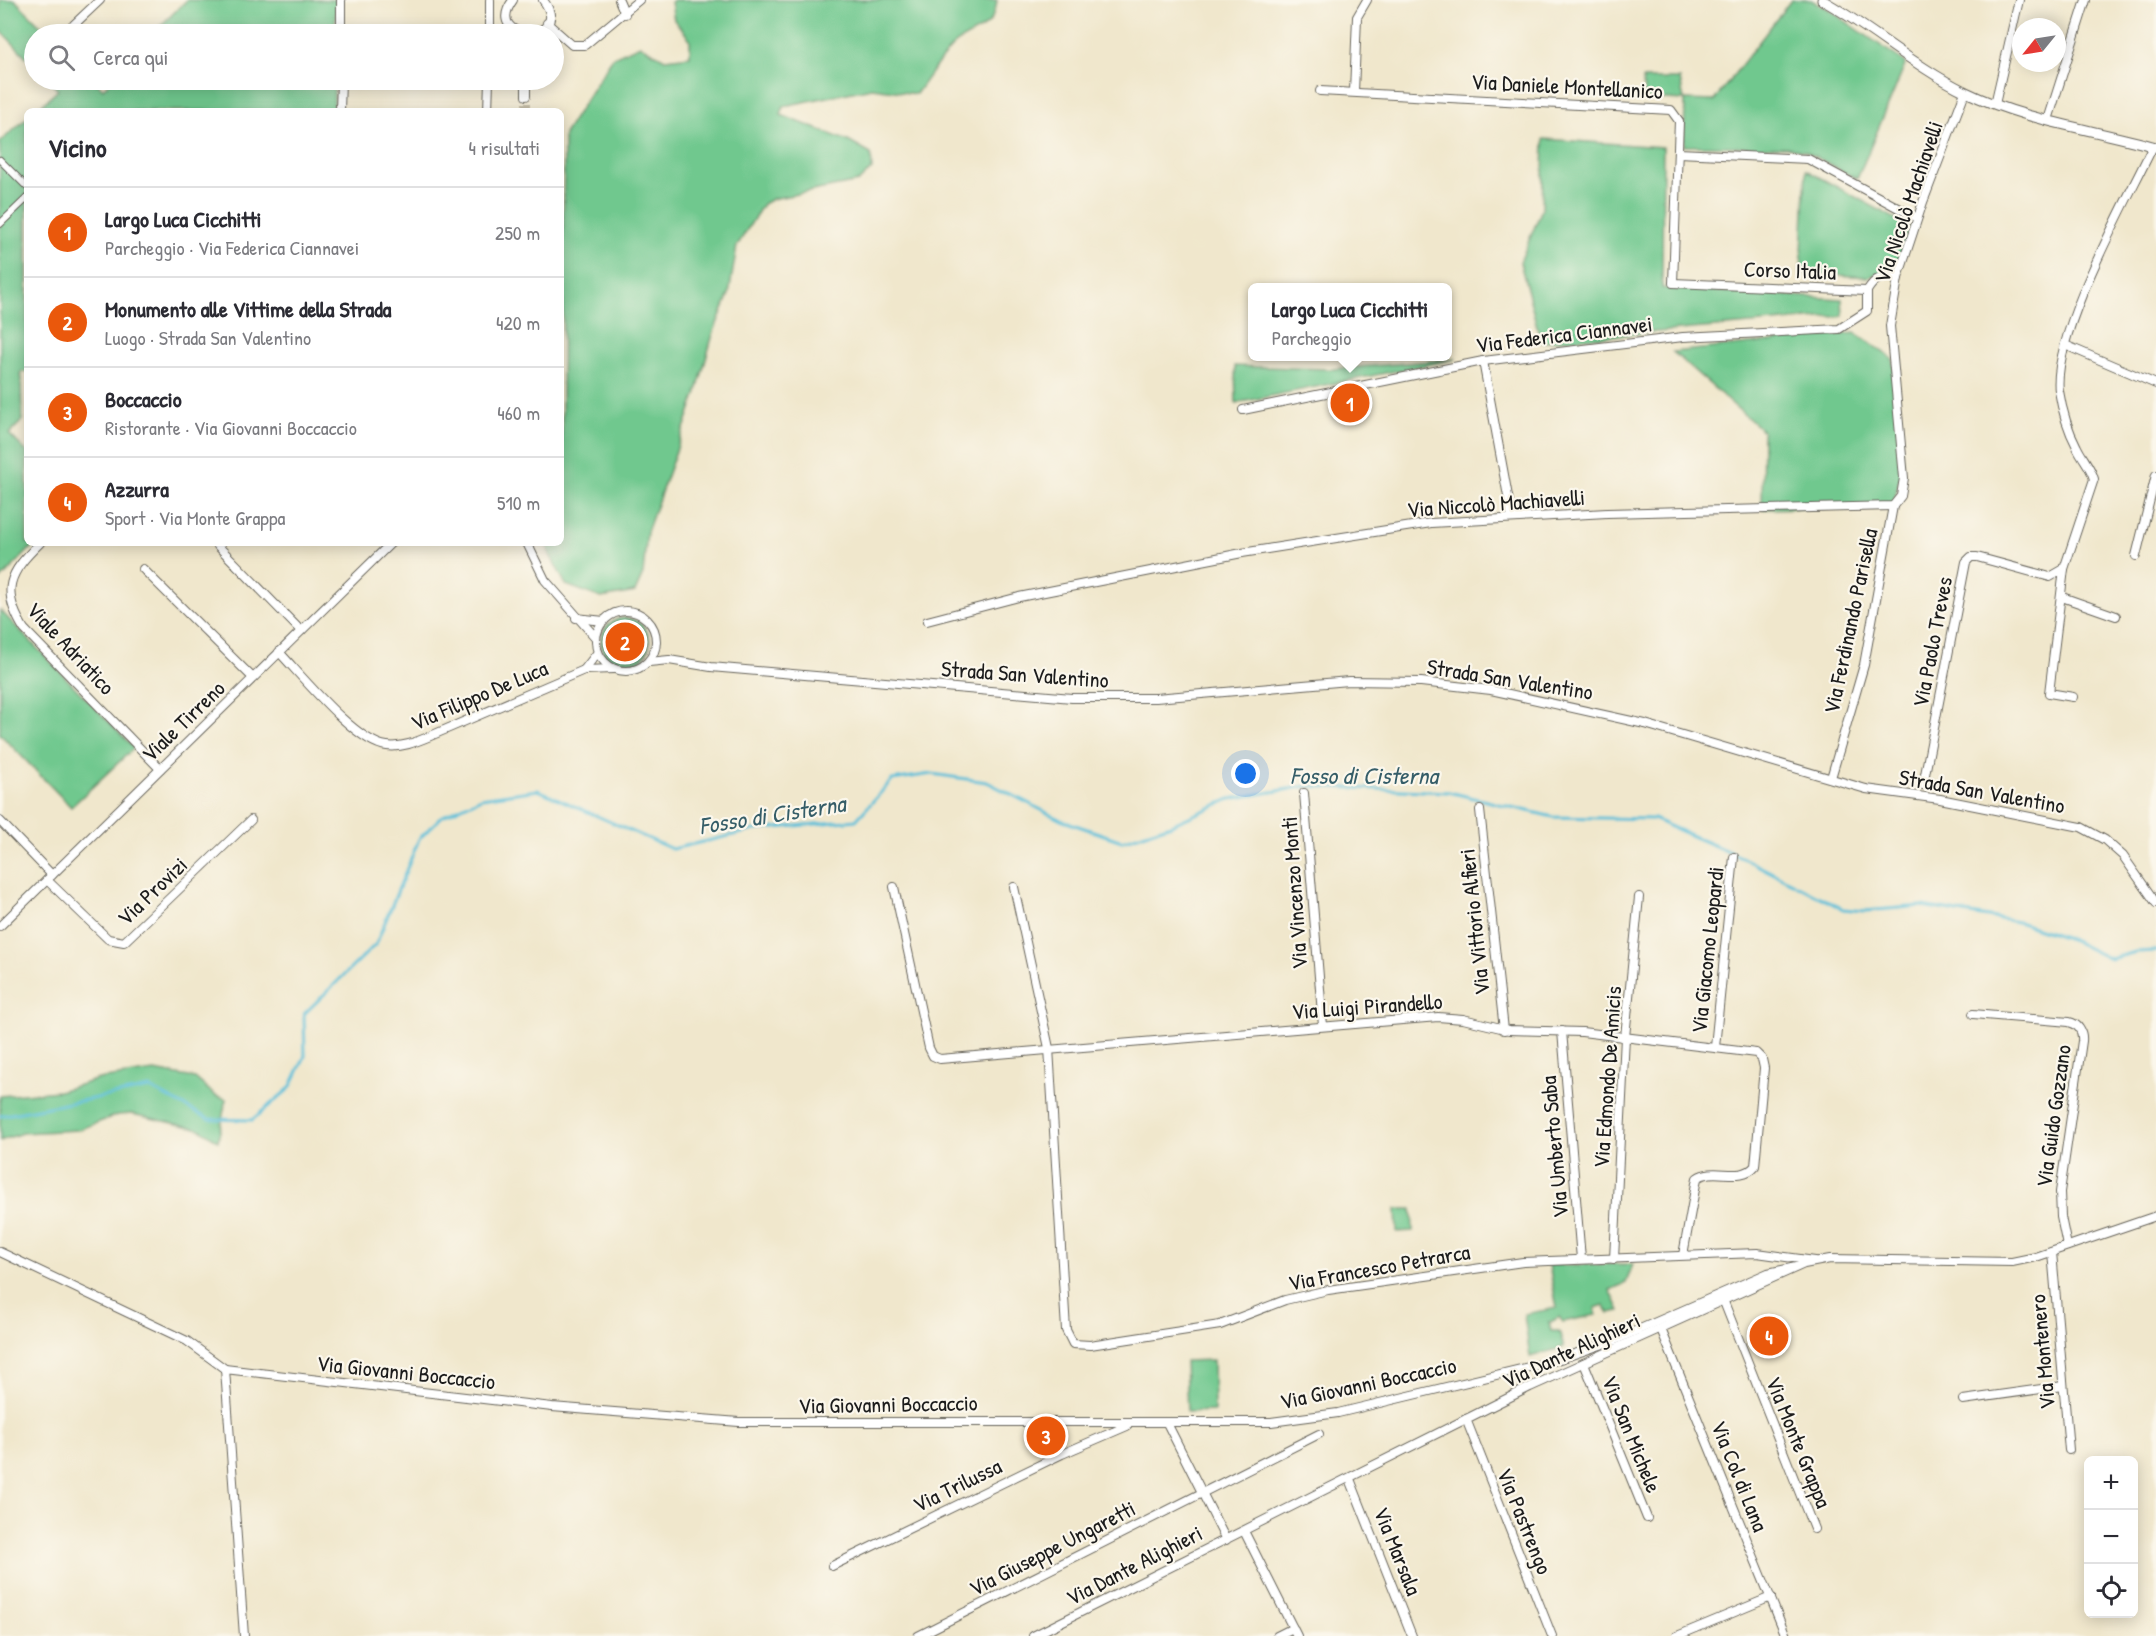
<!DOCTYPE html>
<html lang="it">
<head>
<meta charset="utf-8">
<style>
	body { margin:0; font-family:"Patrick Hand",sans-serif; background:#f7f7f7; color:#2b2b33 }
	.controls { position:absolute; right:18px; bottom:18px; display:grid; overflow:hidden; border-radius:9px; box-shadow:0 3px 15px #0003 }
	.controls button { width:54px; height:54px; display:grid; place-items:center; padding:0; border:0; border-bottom:2px solid #e1e1e2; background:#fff; color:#2b2b33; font:30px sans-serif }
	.compass { position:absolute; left:2012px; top:18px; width:54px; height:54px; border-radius:50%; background:#fff; box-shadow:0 3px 15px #0003; rotate:240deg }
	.you { position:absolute; left:1246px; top:774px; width:21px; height:21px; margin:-15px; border:4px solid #fff; border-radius:50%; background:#1a73e8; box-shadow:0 0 0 9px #1a73e833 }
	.badge { display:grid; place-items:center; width:39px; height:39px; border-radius:50%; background:#ea580c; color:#fff; font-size:20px; font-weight:700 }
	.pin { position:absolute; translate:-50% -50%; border:3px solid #fff; box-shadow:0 2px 6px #0006 }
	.popup { position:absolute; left:1248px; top:283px; width:204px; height:78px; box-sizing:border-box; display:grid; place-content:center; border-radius:9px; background:#fff; filter:drop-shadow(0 2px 4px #0005); font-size:20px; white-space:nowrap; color:#7c7c81 }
	.popup b { font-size:22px; color:#2b2b33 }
	.popup::after { content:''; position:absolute; left:50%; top:100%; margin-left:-12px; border:12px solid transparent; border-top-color:#fff }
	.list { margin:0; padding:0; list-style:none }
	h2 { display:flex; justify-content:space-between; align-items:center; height:78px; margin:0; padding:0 24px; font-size:26px }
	h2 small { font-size:20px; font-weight:400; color:#7c7c81 }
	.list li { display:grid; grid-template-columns:39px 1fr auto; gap:18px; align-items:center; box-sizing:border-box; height:90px; padding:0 24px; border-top:2px solid #e1e1e2 }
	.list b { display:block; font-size:22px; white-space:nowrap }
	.list p { margin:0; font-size:20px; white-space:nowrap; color:#7c7c81 }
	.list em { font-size:20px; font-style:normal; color:#7c7c81 }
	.icon { flex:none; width:33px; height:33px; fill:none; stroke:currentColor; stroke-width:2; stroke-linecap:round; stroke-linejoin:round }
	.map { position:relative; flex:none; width:2156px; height:1636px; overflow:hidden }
	.search { position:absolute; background:#fff; box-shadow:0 3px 15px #0003; left:24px; top:24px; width:540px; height:66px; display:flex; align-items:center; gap:15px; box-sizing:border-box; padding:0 21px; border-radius:33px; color:#7c7c81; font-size:22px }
	.panel { position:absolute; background:#fff; box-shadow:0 3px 15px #0003; left:24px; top:108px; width:540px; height:438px; border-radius:9px }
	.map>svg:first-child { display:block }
	.green { fill:#6fc88e; stroke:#467255; stroke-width:1.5 }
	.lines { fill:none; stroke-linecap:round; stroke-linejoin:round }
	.stream { stroke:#5bbfd9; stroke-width:3 }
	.minor-tunnel { stroke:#c6bea9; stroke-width:8; stroke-dasharray:8 4; stroke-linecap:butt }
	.pedestrian-casing { stroke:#66635a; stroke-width:8 }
	.minor-casing { stroke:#66635a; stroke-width:10 }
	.tertiary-casing { stroke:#66635a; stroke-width:11 }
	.pedestrian { stroke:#fff; stroke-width:6 }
	.minor { stroke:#fff; stroke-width:8 }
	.tertiary { stroke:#fff; stroke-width:9 }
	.labels { text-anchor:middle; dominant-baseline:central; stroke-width:4.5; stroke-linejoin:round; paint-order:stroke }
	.street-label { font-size:22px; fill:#1c1c1c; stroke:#fbf7ec }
	.water-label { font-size:24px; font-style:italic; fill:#355d68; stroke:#fbf7ec }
</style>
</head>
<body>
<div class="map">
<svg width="2156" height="1636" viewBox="0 0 2156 1636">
	<rect width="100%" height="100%" fill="#fbf7ec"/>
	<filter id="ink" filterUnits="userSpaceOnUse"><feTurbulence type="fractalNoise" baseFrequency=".0167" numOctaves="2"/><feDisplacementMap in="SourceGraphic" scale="12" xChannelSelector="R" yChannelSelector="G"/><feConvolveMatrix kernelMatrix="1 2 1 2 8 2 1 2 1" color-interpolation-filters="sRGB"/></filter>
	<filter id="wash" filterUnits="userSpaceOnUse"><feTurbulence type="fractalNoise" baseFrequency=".008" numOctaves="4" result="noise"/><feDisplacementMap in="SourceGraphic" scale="24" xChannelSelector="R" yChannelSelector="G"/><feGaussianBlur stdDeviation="1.35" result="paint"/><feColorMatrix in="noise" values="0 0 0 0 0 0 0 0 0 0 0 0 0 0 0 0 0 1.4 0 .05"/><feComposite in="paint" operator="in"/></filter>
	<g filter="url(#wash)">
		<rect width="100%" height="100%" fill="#f0e7cc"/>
		<!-- green -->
		<g class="green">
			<path d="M0,0H15L49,34H34V65L0,30Z"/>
			<path d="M187,0H336L335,34H152Z"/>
			<path d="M674,0H997C994,33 972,29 954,45C940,58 928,78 916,94L872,88L784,106L781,115L848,141L871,154L872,169L858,182L772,199L763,204L737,246L729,294L713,334L696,395L647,532L643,574L635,592L601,598L566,585L549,553L546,543H561L564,134L613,57L640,45L665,59L690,56V39L674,20L671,2Z"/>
			<path d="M1791,0H1811L1825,7L1906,63L1857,179L1805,151L1786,147L1684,146L1685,100L1714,101Z"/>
			<path d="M1643,79H1680L1684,100L1644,98Z"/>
			<path d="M48,80H94L103,89L112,80H334V111H35L58,90Z"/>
			<path d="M27,118V372H21L22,421L9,434L27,452V543H36L0,580V142Z"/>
			<path d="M1544,139L1663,147L1662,288L1842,299L1843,316L1541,342L1520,262L1542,209Z"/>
			<path d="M1806,170L1909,226L1896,271H1884L1869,277L1801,273Z"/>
			<path d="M1855,333L1893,359L1903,465L1893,506L1762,509L1763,431L1673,352Z"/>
			<path d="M1456,359L1236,403L1235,366L1332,369Z"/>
			<path d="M0,610L134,748L71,807L0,734Z"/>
			<circle cx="625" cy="642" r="24"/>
			<path d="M154,1071L195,1078L216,1096L226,1099L218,1141L200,1129L132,1114L118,1115L78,1130L22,1133L0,1141V1096L59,1091L99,1079Z"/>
			<path d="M1396,1209H1412L1413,1231L1397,1232Z"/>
			<path d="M1633,1264L1626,1283L1610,1290L1620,1311L1609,1313L1604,1305L1595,1308L1596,1315L1563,1322L1559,1317L1549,1323L1551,1331H1559L1564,1347L1530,1357L1524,1314L1557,1308L1549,1265Z"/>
			<path d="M1213,1360L1214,1411L1187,1412L1185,1361Z"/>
		</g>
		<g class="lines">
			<!-- stream -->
			<path class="stream" d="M0,1116L150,1088L209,1119L252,1120L290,1088L305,1056L304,1014L376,944L419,839L441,817L481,798L538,790L672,849L755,830L856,820L892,780L932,774L987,782L1061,820L1122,841L1171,825L1230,799L1307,786L1449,792L1553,817L1653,819L1743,858L1843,909L1865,911L1922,906L2018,922L2070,939L2110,959L2136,952L2156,951"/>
		</g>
	</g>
	<g filter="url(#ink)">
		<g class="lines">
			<!-- minor-tunnel -->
			<path class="minor-tunnel" d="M526,111V96"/>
			<defs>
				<g id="pedestrian">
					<path d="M0,160L27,187"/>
					<path d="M0,224L27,198"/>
				</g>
				<g id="minor">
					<path d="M513,0C481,44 576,43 543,0"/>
					<path d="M619,0L625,14"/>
					<path d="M547,23L572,45H585L639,0"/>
					<path d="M64,34L100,0"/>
					<path d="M341,34V0"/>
					<path d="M490,34V0"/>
					<path d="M526,80V96"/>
					<path d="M1320,91L1671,110L1679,121L1673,283L1867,291C1875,278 1883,274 1898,278"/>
					<path d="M1354,92L1357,17L1367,0"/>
					<path d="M1995,104L2019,0"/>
					<path d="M340,111L341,80"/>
					<path d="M488,111L489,80"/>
					<path d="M2048,120L2086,0"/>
					<path d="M1678,153L1808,159L1917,218"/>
					<path d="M2065,345L2156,384"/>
					<path d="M1483,361L1512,518"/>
					<path d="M1243,410L1483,361L1683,337L1839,329L1867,311V291"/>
					<path d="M40,543C9,573 0,590 24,629L160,769"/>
					<path d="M527,543L545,580L596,638"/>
					<path d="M218,546L301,631"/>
					<path d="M2136,556L2156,475"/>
					<path d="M143,569L253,678"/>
					<path d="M2064,569L2049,693L2073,697"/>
					<path d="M2062,597L2116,616"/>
					<circle cx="626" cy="641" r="30"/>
					<path d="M576,618L604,621"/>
					<path d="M927,621L1019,597L1242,553L1431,523L1607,513L1893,506L1901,496L1904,478L1890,326L1898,278L1923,202L1965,92"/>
					<path d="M279,652C302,676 356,743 387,746C401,748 416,742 428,737L584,670L614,669"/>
					<path d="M649,662L669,660L711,667L1072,698H1156L1349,681L1421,682L1491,690L1645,724L1866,789L1940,799L2081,827L2105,840L2123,856L2156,903"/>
					<path d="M584,670L598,652"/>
					<path d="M1831,778L1864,665L1893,506"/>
					<path d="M1923,785L1966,562L1971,557H1977L2050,577L2064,569L2094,479C2091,467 2082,458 2077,447C2068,430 2062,410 2059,391C2052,334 2127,201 2153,146"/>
					<path d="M1304,793L1323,1026"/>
					<path d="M1480,810L1504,1030"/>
					<path d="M0,821L52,875"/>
					<path d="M47,880L108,939L124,942L251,820"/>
					<path d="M894,887L929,1048L933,1056L940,1059L1438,1017L1463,1019L1509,1030L1582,1032L1756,1053L1762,1059L1764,1068L1755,1166C1741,1183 1714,1166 1697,1178L1683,1255"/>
					<path d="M1014,887L1049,1048L1066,1330L1073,1344L1090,1345L1220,1325L1285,1300L1328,1290L1523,1262L1757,1253L1815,1261"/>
					<path d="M0,926L391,543"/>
					<path d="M1973,1014L2069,1022C2078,1024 2083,1031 2082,1041L2060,1192L2061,1217L2067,1246"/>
					<path d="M1562,1031L1581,1259"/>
					<path d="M1715,1047L1734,857"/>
					<path d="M0,1252L187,1341L225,1369"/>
					<path d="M2052,1252L2069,1450"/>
					<path d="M1614,1259L1625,1037L1639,897"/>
					<path d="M1724,1302L1814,1529"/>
					<path d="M1661,1329L1786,1636"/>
					<path d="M1584,1363L1647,1518"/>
					<path d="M1963,1400L2063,1386"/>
					<path d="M1466,1419L1552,1636"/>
					<path d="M1167,1423L1226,1540"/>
					<path d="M1350,1479L1412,1636"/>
					<path d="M1244,1531L1297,1636"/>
					<path d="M832,1566L1062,1454L1127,1426"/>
					<path d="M244,1636L225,1369L552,1407L739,1422H1271L1338,1413L1554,1361L1615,1340L1768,1273L1796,1267"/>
					<path d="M918,1636L1319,1434"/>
					<path d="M1033,1636L1530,1387L1804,1264L1830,1259L2012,1262L2036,1257L2156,1216"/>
					<path d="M1277,1636L1293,1628"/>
					<path d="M1677,1636L1771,1597"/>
				</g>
				<path id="tertiary" d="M1822,0C1872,28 1915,67 1966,92C2025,121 2093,129 2156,147"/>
			</defs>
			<!-- pedestrian casing -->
			<use href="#pedestrian" class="pedestrian-casing"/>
			<!-- minor casing -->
			<use href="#minor" class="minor-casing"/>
			<!-- tertiary casing -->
			<use href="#tertiary" class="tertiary-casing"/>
			<!-- pedestrian -->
			<use href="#pedestrian" class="pedestrian"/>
			<!-- minor -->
			<use href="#minor" class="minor"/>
			<!-- tertiary -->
			<use href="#tertiary" class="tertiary"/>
		</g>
	</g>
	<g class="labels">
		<!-- street labels -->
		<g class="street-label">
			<text transform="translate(1567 86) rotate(3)">Via Daniele Montellanico</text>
			<text transform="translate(1908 202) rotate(-71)">Via Nicolò Machiavelli</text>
			<text transform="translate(1790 270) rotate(2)">Corso Italia</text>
			<text transform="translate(1564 334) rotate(-7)">Via Federica Ciannavei</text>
			<text transform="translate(1496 503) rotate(-4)">Via Niccolò Machiavelli</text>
			<text transform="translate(1850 621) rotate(-78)">Via Ferdinando Parisella</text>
			<text transform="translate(1932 642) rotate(-79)">Via Paolo Treves</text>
			<text transform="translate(71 648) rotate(47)">Viale Adriatico</text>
			<text transform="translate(1025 674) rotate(4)">Strada San Valentino</text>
			<text transform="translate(1510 679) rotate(9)">Strada San Valentino</text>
			<text transform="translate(479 695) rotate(-23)">Via Filippo De Luca</text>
			<text transform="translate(183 721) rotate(-44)">Viale Tirreno</text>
			<text transform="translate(1982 791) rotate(10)">Strada San Valentino</text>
			<text transform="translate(152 891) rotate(-44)">Via Provizi</text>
			<text transform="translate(1294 893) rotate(-94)">Via Vincenzo Monti</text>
			<text transform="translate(1474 922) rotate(-96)">Via Vittorio Alfieri</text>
			<text transform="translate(1707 950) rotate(-84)">Via Giacomo Leopardi</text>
			<text transform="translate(1367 1006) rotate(-4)">Via Luigi Pirandello</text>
			<text transform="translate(1607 1077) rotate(-86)">Via Edmondo De Amicis</text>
			<text transform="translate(2053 1116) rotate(-82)">Via Guido Gozzano</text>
			<text transform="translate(1554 1147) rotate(-95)">Via Umberto Saba</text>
			<text transform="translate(1379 1267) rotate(-10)">Via Francesco Petrarca</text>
			<text transform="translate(1571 1350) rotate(-25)">Via Dante Alighieri</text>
			<text transform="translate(2042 1352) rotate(-95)">Via Montenero</text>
			<text transform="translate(406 1372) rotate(6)">Via Giovanni Boccaccio</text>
			<text transform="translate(1368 1383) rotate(-12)">Via Giovanni Boccaccio</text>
			<text transform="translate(888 1404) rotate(-1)">Via Giovanni Boccaccio</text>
			<text transform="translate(1632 1434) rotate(68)">Via San Michele</text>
			<text transform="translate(1799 1442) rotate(68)">Via Monte Grappa</text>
			<text transform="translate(1740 1476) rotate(68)">Via Col di Lana</text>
			<text transform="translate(957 1485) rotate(-26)">Via Trilussa</text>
			<text transform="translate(1525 1521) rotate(68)">Via Pastrengo</text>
			<text transform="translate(1052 1548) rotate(-27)">Via Giuseppe Ungaretti</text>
			<text transform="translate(1398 1551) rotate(68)">Via Marsala</text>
			<text transform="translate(1134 1565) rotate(-27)">Via Dante Alighieri</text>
		</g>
		<!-- water labels -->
		<g class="water-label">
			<text x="1364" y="775">Fosso di Cisterna</text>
			<text transform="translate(772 814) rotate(-9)">Fosso di Cisterna</text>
		</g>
	</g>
</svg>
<div class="controls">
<button>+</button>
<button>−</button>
<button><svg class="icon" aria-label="locate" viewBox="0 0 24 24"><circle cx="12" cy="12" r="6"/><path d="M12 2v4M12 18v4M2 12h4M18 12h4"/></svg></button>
</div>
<svg class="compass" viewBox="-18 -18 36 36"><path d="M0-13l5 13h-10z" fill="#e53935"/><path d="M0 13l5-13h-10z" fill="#7c7c81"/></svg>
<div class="you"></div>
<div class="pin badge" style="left:1350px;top:403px">1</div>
<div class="popup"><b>Largo Luca Cicchitti</b>Parcheggio</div>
<div class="pin badge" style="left:625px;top:642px">2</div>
<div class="pin badge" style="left:1046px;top:1436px">3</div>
<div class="pin badge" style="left:1769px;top:1336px">4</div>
<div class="search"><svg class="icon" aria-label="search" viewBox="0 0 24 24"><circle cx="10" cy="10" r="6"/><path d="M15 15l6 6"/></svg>Cerca qui</div>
<section class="panel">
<h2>Vicino<small>4 risultati</small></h2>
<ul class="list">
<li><span class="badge">1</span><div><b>Largo Luca Cicchitti</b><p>Parcheggio · Via Federica Ciannavei</p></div><em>250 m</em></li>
<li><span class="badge">2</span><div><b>Monumento alle Vittime della Strada</b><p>Luogo · Strada San Valentino</p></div><em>420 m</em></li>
<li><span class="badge">3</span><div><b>Boccaccio</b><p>Ristorante · Via Giovanni Boccaccio</p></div><em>460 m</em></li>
<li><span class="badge">4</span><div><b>Azzurra</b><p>Sport · Via Monte Grappa</p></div><em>510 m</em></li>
</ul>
</section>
</div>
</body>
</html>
